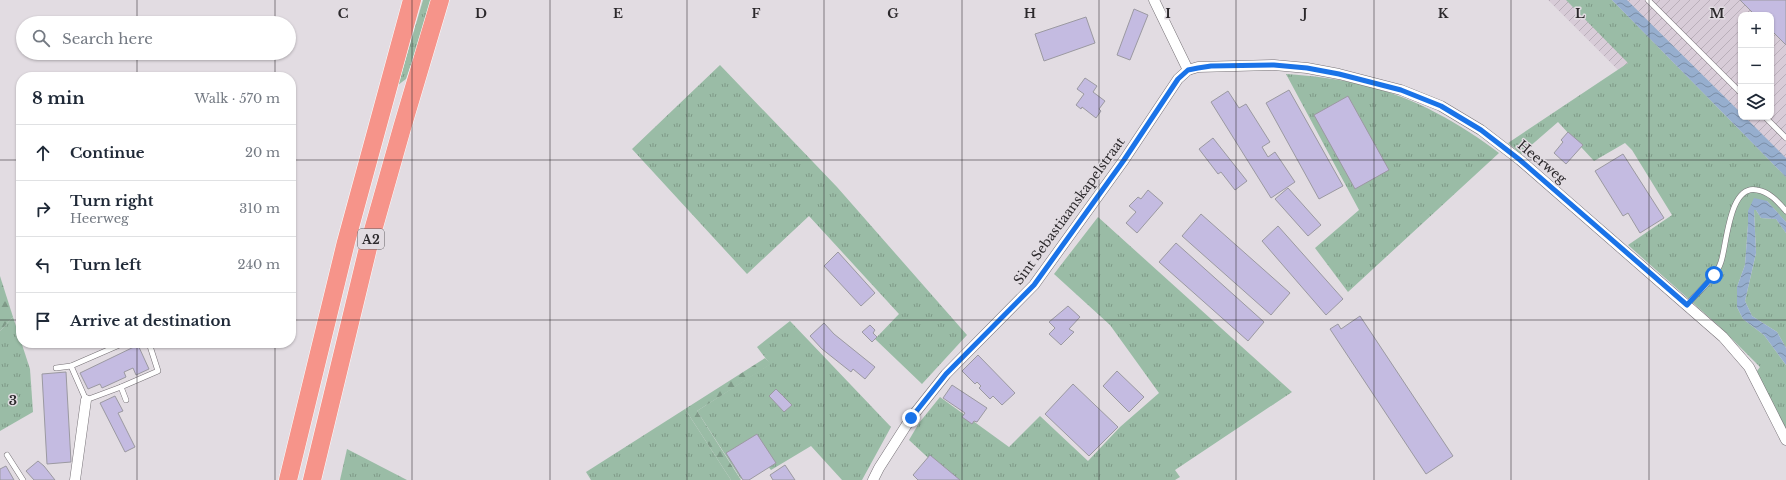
<!DOCTYPE html>
<html lang="en">
<head>
<meta charset="utf-8">
<style>
	body { margin:0; font-family:"Libre Baskerville",serif; background:#f2f2f3; color:#1f2937 }
	.controls { position:absolute; right:12px; top:12px; display:grid; overflow:hidden; border-radius:8px; box-shadow:0 1px 3px #0004 }
	.controls button { width:36px; height:36px; display:grid; place-items:center; padding:0; border:0; border-bottom:1px solid #e0e1e3; background:#fff; color:#1f2937; font:20px sans-serif }
	.stop { position:absolute; width:12px; height:12px; margin:-9px; border:3px solid #1a73e8; border-radius:50%; background:#fff }
	.stop.end { background:#1a73e8; border-color:#fff; box-shadow:0 1px 4px #0008 }
	.list { margin:0; padding:0; list-style:none }
	h2 { display:flex; justify-content:space-between; align-items:center; height:52px; margin:0; padding:0 16px; font-size:17px }
	h2 small { font-size:13px; font-weight:400; color:#747a83 }
	.list li { display:grid; grid-template-columns:26px 1fr auto; gap:12px; align-items:center; box-sizing:border-box; height:56px; padding:0 16px; border-top:1px solid #e0e1e3 }
	.list b { display:block; font-size:15px; white-space:nowrap }
	.list p { margin:0; font-size:13px; white-space:nowrap; color:#747a83 }
	.list em { font-size:13px; font-style:normal; color:#747a83 }
	.icon { flex:none; width:22px; height:22px; fill:none; stroke:currentColor; stroke-width:2; stroke-linecap:round; stroke-linejoin:round }
	.map { position:relative; flex:none; width:1786px; height:480px; overflow:hidden }
	.search { position:absolute; background:#fff; box-shadow:0 1px 3px #0004; left:16px; top:16px; width:280px; height:44px; display:flex; align-items:center; gap:10px; box-sizing:border-box; padding:0 14px; border-radius:22px; color:#747a83; font-size:15px }
	.panel { position:absolute; background:#fff; box-shadow:0 1px 3px #0004; left:16px; top:72px; width:280px; height:276px; border-radius:16px }
	.map>svg:first-child { display:block }
	.industrial { fill:url(#industrial-furrows); fill-rule:evenodd }
	.grass { fill:url(#grass-tufts) }
	.forest { fill:url(#forest-firs) }
	.water { fill:url(#water-waves) }
	.building { fill:#c4bbe1; stroke:#9b99a1 }
	.lines { fill:none; stroke-linecap:round; stroke-linejoin:round }
	.service-casing { stroke:#767176; stroke-width:6 }
	.minor-casing { stroke:#767176; stroke-width:11 }
	.motorway-casing { stroke:#fff; stroke-width:19 }
	.service { stroke:#fff; stroke-width:5 }
	.minor { stroke:#fff; stroke-width:10 }
	.motorway { stroke:#f6948a; stroke-width:18 }
	.route { stroke:#1a73e8; stroke-width:5 }
	.grid { fill:none; stroke:#2c292c; stroke-width:1; stroke-opacity:0.55 }
	.labels { text-anchor:middle; dominant-baseline:central; stroke-width:3; stroke-linejoin:round; paint-order:stroke }
	.shield { fill:#e2dce2; stroke:#635f63; stroke-width:1 }
	.shield-label { font-size:12px; font-weight:bold; fill:#2c292c }
	.street-label { font-size:13px; fill:#2c292c; stroke:#e2dce2 }
	.grid-label { font-size:13px; text-anchor:middle; font-weight:bold; fill:#2c292c; stroke:#e2dce2; stroke-width:3; stroke-linejoin:round; paint-order:stroke }
</style>
</head>
<body>
<div class="map">
<svg width="1786" height="480" viewBox="0 0 1786 480">
	<defs>
		<pattern id="industrial-furrows" width="10" height="10" patternUnits="userSpaceOnUse"><rect width="10" height="10" fill="#d8ccd8"/><path d="M-1 1l2-2M0 10L10 0M9 11l2-2" fill="none" stroke="#baafba"/></pattern>
		<pattern id="grass-tufts" width="24" height="20" patternUnits="userSpaceOnUse"><rect width="24" height="20" fill="#9abca6"/><path d="M3 7l-1-3M5 7V3M7 7l1-3M15 17l-1-3M17 17v-4M19 17l1-3" fill="none" stroke="#7e9987"/></pattern>
		<pattern id="forest-firs" width="22" height="20" patternUnits="userSpaceOnUse"><rect width="22" height="20" fill="#9abca6"/><path d="M5 1l3.5 6h-7zM16 11l3.5 6h-7z" fill="#7e9987"/></pattern>
		<pattern id="water-waves" width="16" height="10" patternUnits="userSpaceOnUse"><rect width="16" height="10" fill="#96aece"/><path d="M0 5q4-4 8 0t8 0" fill="none" stroke="#7b8ea7"/></pattern>
	</defs>
	<rect width="100%" height="100%" fill="#e2dce2"/>
	<!-- industrial -->
	<path class="industrial" d="M1548,0H1786V238ZM1741,15H1771V117H1741Z"/>
	<!-- grass -->
	<g class="grass">
		<path d="M423,0H433L406,79L398,85Z"/>
		<path d="M1566,0H1612L1786,177V222L1767,201L1748,211V225L1745,265L1737,287V307L1743,319L1764,335L1786,365V433L1757,371L1760,367L1720,327L1628,245L1672,215L1632,150L1625,143L1594,161L1558,122L1521,154L1508,143L1628,63Z"/>
		<path d="M720,65L837,187L967,335L922,384L875,339L899,314L809,216L747,274L632,149Z"/>
		<path d="M1286,74C1313,76 1342,79 1368,86C1415,98 1461,124 1499,153L1348,292L1315,248L1359,210Z"/>
		<path d="M1754,210H1756L1761,218L1776,219L1786,233V348L1777,332L1752,316L1745,301L1756,253Z"/>
		<path d="M1098,217L1292,392L1175,470L1180,477L1175,480H952L909,440L919,423L940,397L1009,447L1040,416L1088,461L1120,427L1159,393L1110,325L1054,274Z"/>
		<path d="M13,317L30,369L33,412L0,431V331Z"/>
		<path d="M790,321L891,427L862,480H842L811,446L771,470L765,463L741,479L697,411L770,364L757,347Z"/>
		<path d="M685,409L731,480H591L586,472Z"/>
		<path d="M347,449L407,480H340Z"/>
	</g>
	<!-- forest -->
	<g class="forest">
		<path d="M0,276L13,317L0,331Z"/>
		<path d="M765,358L771,364L697,411L741,480H731L685,409Z"/>
	</g>
	<!-- water -->
	<g class="water">
		<path d="M1612,0H1627L1741,113V117H1745L1786,158V177Z"/>
		<path d="M1754,198L1767,201L1786,222V233L1776,219L1761,218L1756,210H1754L1756,253L1745,301L1752,316L1777,332L1786,348V365L1764,335L1743,319L1737,307V287L1745,265L1748,225V211Z"/>
	</g>
	<!-- building -->
	<g class="building">
		<path d="M1740,0H1786V45L1771,30V15H1755Z"/>
		<path d="M1134,9L1148,15L1130,60L1117,55Z"/>
		<path d="M1086,17L1095,43L1044,61L1035,34Z"/>
		<path d="M1085,78L1097,86L1093,92L1105,101L1099,109L1101,111L1096,118L1082,107L1081,109L1076,105L1084,94L1077,89Z"/>
		<path d="M1289,90L1343,186L1319,199L1266,103Z"/>
		<path d="M1228,91L1239,108L1246,104L1270,142L1262,147L1268,157L1275,152L1295,182L1271,198L1211,102Z"/>
		<path d="M1348,96L1389,170L1355,189L1314,115Z"/>
		<path d="M1568,132L1583,145L1566,164L1554,153L1563,142L1561,140Z"/>
		<path d="M1213,138L1247,181L1235,190L1221,172L1218,174L1199,149Z"/>
		<path d="M1623,154L1664,218L1640,233L1628,213L1623,216L1595,171Z"/>
		<path d="M1288,188L1321,225L1308,236L1275,199Z"/>
		<path d="M1148,190L1163,203L1137,233L1126,223L1136,212L1129,206L1138,197L1141,199Z"/>
		<path d="M1201,214L1290,293L1271,315L1182,236Z"/>
		<path d="M1278,226L1343,299L1326,315L1262,241Z"/>
		<path d="M1176,243L1264,322L1248,341L1159,262Z"/>
		<path d="M838,252L875,293L861,306L824,266Z"/>
		<path d="M1068,306L1080,317L1069,329L1074,332L1061,345L1049,334L1055,328L1049,322Z"/>
		<path d="M1360,316L1453,456L1426,474L1330,329L1338,324L1341,329Z"/>
		<path d="M824,323L834,334L875,367L865,379L853,369L851,372L822,349L810,336Z"/>
		<path d="M870,325L875,330L873,333L877,337L872,342L862,332Z"/>
		<path d="M138,345L149,369L136,375L133,368L124,372L126,377L102,388L100,384L88,389L80,373Z"/>
		<path d="M978,355L1015,393L1002,405L993,396L990,399L979,388L981,386L977,382L975,384L962,371Z"/>
		<path d="M1117,371L1144,397L1129,412L1103,386Z"/>
		<path d="M66,372L71,462L47,464L42,374Z"/>
		<path d="M1073,384L1118,427L1089,456L1045,414Z"/>
		<path d="M952,385L987,408L977,422L974,421L972,424L962,417L965,413L943,398Z"/>
		<path d="M776,389L792,405L784,412L769,396Z"/>
		<path d="M115,396L123,411L118,413L135,447L125,452L100,403Z"/>
		<path d="M757,434L776,463L749,480H743L726,453Z"/>
		<path d="M930,455L960,480H918L913,475Z"/>
		<path d="M38,461L44,466L55,480H34L26,471Z"/>
		<path d="M785,465L795,480H773L770,475Z"/>
		<path d="M6,466L14,480H0V469Z"/>
	</g>
	<g class="lines">
		<defs>
			<g id="service">
				<path d="M1648,0L1741,93"/>
				<path d="M1765,117L1786,138"/>
				<path d="M1687,305C1697,292 1716,278 1721,262C1727,244 1729,184 1757,190C1770,192 1778,202 1786,211"/>
				<path d="M124,343L71,366L86,400L121,387L158,371L149,343"/>
				<path d="M56,368L71,366"/>
				<path d="M121,387L126,400"/>
				<path d="M7,455L23,480"/>
			</g>
			<g id="minor">
				<path d="M1154,0L1188,70"/>
				<path d="M75,480L86,400"/>
				<path d="M873,480L879,468L911,418L946,374L1034,285L1124,160L1178,79L1188,70L1198,67L1274,65L1307,68L1339,74L1401,90L1441,106L1481,130L1520,160L1723,337L1749,367L1786,440"/>
			</g>
			<g id="motorway">
				<path d="M288,480L346,242L412,0"/>
				<path d="M312,480L368,248L402,128L440,0"/>
			</g>
		</defs>
		<!-- service casing -->
		<use href="#service" class="service-casing"/>
		<!-- minor casing -->
		<use href="#minor" class="minor-casing"/>
		<!-- motorway casing -->
		<use href="#motorway" class="motorway-casing"/>
		<!-- service -->
		<use href="#service" class="service"/>
		<!-- minor -->
		<use href="#minor" class="minor"/>
		<!-- motorway -->
		<use href="#motorway" class="motorway"/>
	</g>
	<g class="lines">
		<!-- route -->
		<path class="route" d="M911,418L946,374L1034,285L1124,160L1178,79L1188,70L1198,68L1211,66L1274,65L1307,68L1339,74L1401,90L1441,106L1481,130L1520,160L1687,305L1714,275"/>
	</g>
	<!-- grid -->
	<path class="grid" d="M137,0V23M275,0V23M412,0V480M550,0V480M687,0V480M824,0V480M962,0V480M1099,0V480M1236,0V480M1374,0V480M1511,0V480M1649,0V480M137,53V77M275,53V77M0,160H21M291,160H1786M0,320H21M291,320H1786M137,343V480M275,343V480"/>
	<g class="labels">
		<!-- shield labels -->
		<rect class="shield" x="358" y="229" width="26" height="20" rx="3"/>
		<g class="shield-label">
			<text x="371" y="239">A2</text>
		</g>
		<!-- street labels -->
		<g class="street-label">
			<text transform="translate(1542 162) rotate(40)">Heerweg</text>
			<text transform="translate(1069 211) rotate(-54)">Sint Sebastiaanskapelstraat</text>
		</g>
	</g>
	<g class="grid-label">
		<text x="343" y="18">C</text>
		<text x="481" y="18">D</text>
		<text x="618" y="18">E</text>
		<text x="756" y="18">F</text>
		<text x="893" y="18">G</text>
		<text x="1030" y="18">H</text>
		<text x="1168" y="18">I</text>
		<text x="1305" y="18">J</text>
		<text x="1443" y="18">K</text>
		<text x="1580" y="18">L</text>
		<text x="1717" y="18">M</text>
		<text x="13" y="405">3</text>
	</g>
</svg>
<div class="controls">
<button>+</button>
<button>−</button>
<button><svg class="icon" aria-label="layers" viewBox="0 0 24 24"><path d="M12 4l9 5-9 5-9-5zM3 14l9 5 9-5"/></svg></button>
</div>
<div class="stop" style="left:1714px;top:275px"></div>
<div class="stop end" style="left:911px;top:418px"></div>
<div class="search"><svg class="icon" aria-label="search" viewBox="0 0 24 24"><circle cx="10" cy="10" r="6"/><path d="M15 15l6 6"/></svg>Search here</div>
<section class="panel">
<h2>8 min<small>Walk · 570 m</small></h2>
<ul class="list">
<li><svg class="icon" aria-label="ahead" viewBox="0 0 24 24"><path d="M12 20V5M6 11l6-6 6 6"/></svg><div><b>Continue</b></div><em>20 m</em></li>
<li><svg class="icon" aria-label="right" viewBox="0 0 24 24"><path d="M7 20v-9h11M14 6l5 5-5 5"/></svg><div><b>Turn right</b><p>Heerweg</p></div><em>310 m</em></li>
<li><svg class="icon" aria-label="left" viewBox="0 0 24 24"><path d="M17 20v-9H6M10 6l-5 5 5 5"/></svg><div><b>Turn left</b></div><em>240 m</em></li>
<li><svg class="icon" aria-label="arrive" viewBox="0 0 24 24"><path d="M6 21V4h12l-3 4 3 4H6"/></svg><div><b>Arrive at destination</b></div></li>
</ul>
</section>
</div>
</body>
</html>
